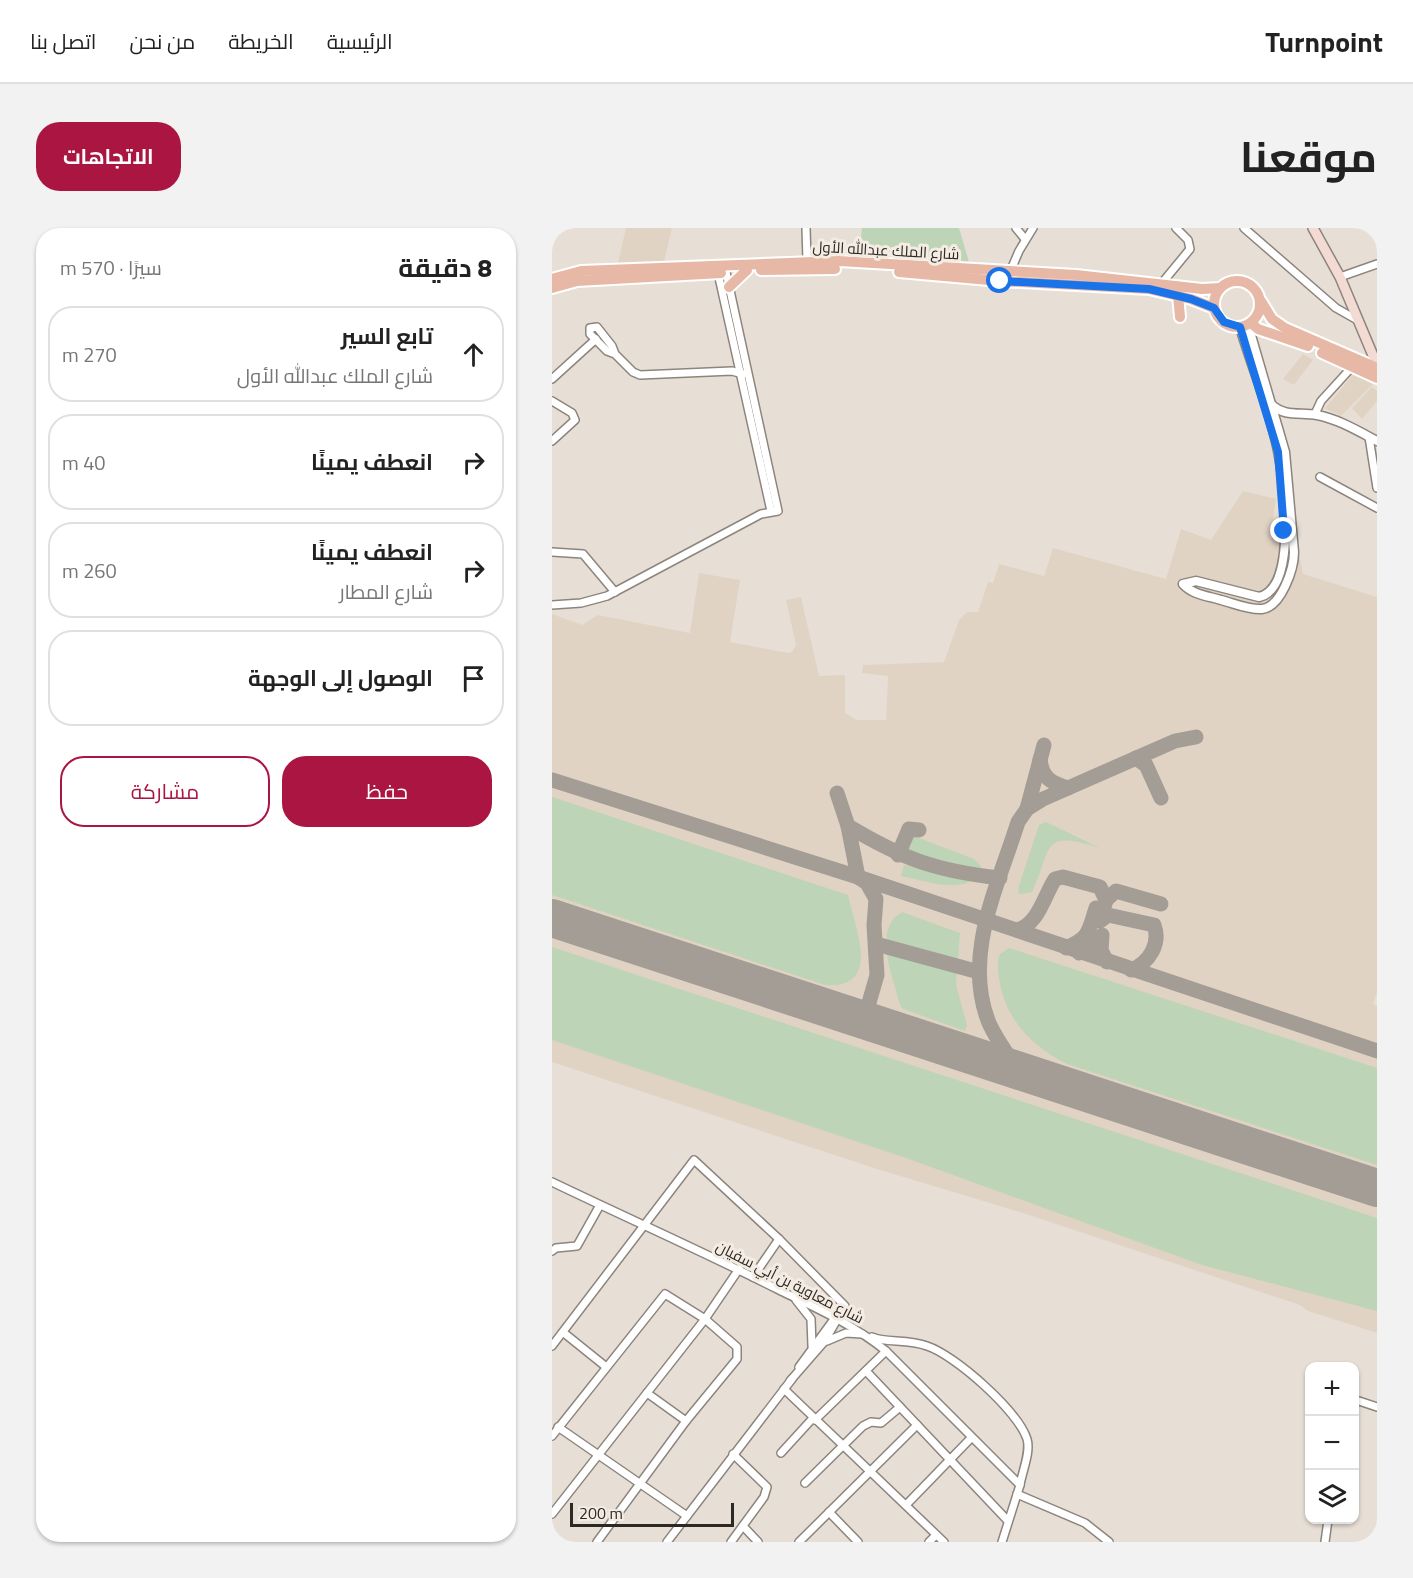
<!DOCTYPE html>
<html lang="ar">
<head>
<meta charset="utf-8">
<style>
	body { margin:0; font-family:"Titillium Web",Cairo,sans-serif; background:#f2f2f2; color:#222; direction:rtl }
	.controls { position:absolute; right:18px; bottom:18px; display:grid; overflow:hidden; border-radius:12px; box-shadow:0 2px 4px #0004 }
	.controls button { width:54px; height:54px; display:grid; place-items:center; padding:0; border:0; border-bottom:2px solid #e0e0e0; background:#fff; color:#222; font:30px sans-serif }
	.scale { position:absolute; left:18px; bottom:15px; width:164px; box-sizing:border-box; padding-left:6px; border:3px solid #2c2925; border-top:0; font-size:16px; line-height:21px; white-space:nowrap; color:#2c2925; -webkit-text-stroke:4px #f4ece3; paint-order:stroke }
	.stop { position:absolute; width:18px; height:18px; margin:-14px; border:4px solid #1a73e8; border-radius:50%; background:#fff }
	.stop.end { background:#1a73e8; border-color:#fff; box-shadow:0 2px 6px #0008 }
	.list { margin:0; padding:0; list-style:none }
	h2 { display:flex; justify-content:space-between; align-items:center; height:78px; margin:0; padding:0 24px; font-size:26px }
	h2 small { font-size:20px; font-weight:400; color:#767676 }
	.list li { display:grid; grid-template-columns:39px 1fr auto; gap:18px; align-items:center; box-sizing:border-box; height:96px; margin:0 12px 12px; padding:0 12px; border:2px solid #e0e0e0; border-radius:24px }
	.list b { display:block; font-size:22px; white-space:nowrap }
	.list p { margin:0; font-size:20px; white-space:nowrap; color:#767676 }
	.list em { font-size:20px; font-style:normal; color:#767676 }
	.actions { display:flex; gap:12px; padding:18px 24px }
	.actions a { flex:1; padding:14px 0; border:2px solid #ab1541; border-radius:24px; text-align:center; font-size:21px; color:#ab1541 }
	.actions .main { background:#ab1541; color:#fff }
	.icon { flex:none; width:33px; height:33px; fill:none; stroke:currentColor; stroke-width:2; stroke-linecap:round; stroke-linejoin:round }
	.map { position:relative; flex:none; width:825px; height:1314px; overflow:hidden; direction:ltr; border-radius:24px }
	header { display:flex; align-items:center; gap:36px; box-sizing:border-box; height:84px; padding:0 30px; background:#fff; border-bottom:2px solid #e0e0e0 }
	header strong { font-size:28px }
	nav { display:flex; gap:33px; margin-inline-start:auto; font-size:21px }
	.intro { display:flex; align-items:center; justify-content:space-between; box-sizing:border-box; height:144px; padding:0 36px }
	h1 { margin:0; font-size:42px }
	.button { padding:15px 27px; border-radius:24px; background:#ab1541; color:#fff; font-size:21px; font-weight:700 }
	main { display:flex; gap:36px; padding:0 36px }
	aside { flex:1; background:#fff; border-radius:24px; box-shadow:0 2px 4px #0004 }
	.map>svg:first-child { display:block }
	.built { fill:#e0d3c4 }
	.green { fill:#bdd4b6 }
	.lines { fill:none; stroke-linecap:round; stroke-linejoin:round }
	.taxiway { stroke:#a39d96; stroke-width:15 }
	.runway { stroke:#a39d96; stroke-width:38 }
	.minor-casing { stroke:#8c857d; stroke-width:10 }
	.tertiary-casing { stroke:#8c857d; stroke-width:11 }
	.secondary-casing { stroke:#8c857d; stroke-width:12 }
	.primary-casing { stroke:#fff; stroke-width:14 }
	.minor { stroke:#fff; stroke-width:7 }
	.tertiary { stroke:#fff; stroke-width:8 }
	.secondary { stroke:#f3dbd3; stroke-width:9 }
	.primary { stroke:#e8b8a7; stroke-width:10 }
	.route { stroke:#1a73e8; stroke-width:8 }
	.labels { text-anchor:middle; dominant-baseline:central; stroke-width:6; stroke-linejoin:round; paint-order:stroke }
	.street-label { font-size:15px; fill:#2c2925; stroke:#f4ece3 }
</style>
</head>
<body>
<header>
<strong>Turnpoint</strong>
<nav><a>الرئيسية</a><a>الخريطة</a><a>من نحن</a><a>اتصل بنا</a></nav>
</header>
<div class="intro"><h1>موقعنا</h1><a class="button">الاتجاهات</a></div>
<main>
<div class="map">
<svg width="825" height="1314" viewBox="0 0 825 1314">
	<rect width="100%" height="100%" fill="#e7dfd6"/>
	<!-- built -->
	<g class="built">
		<path d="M74,0H120L112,34L66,35Z"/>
		<path d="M751,126L761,132L742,157L731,151Z"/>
		<path d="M801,147L821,156L789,188L773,180Z"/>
		<path d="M820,159L825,163V173L810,191L800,180Z"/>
		<path d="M691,263L724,271L718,310L744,309L751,346L825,369V764L821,776L825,778V1105L756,1083L748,1077L474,986L325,941L0,834V386L30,397L46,387L138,405L147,345L188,352L178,414L236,425L240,424L244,417L234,372L249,369L267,448L293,447V485L305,492H334L336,448L310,445L311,437L392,434L407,392L415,384H426L436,354L441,355L447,336L492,348L501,320L614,351L629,301L659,312Z"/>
	</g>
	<!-- green -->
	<g class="green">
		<path d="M310,0H407L417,34L307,27Z"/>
		<path d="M0,569L296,667C303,700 331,761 273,757L0,667Z"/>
		<path d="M494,594L548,620C488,601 501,619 480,664L469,666L466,665L467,658L487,597Z"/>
		<path d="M359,607L422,631L429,638L425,647L395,645L359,634L353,630Z"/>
		<path d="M352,637L421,652C402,664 370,652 349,648Z"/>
		<path d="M350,684L408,705L404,757L415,797L413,803L351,781L348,777C342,751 319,701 350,684Z"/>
		<path d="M0,719L825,990V1083L650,1037L354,930L0,812Z"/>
		<path d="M457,720L825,840V937L515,836C473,815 445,781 446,732L448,726Z"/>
	</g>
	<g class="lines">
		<!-- taxiway -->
		<g class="taxiway">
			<path d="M584,530L594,537L609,570"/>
			<path d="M488,531C490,550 499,555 516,560"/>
			<path d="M0,552L306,649L825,823"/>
			<path d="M285,565L296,598L306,649L315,655L324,671L322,697L325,747L312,792"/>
			<path d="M475,581L492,517"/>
			<path d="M296,598C351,631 384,643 448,650"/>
			<path d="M346,627L357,601L367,602"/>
			<path d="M554,672L564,663L609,676"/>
			<path d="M465,702C486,697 492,668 503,651L511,649L548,659L554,672L548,693L556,687L602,697C609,716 597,735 579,742"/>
			<path d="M324,716L427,744"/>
			<path d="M514,720C538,709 536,705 544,680"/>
			<path d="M527,725L543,718L550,707L549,722L555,734"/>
			<path d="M467,843C456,827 445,813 437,795C410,728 446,658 466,594L475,581L491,571L623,513L644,509"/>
		</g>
		<!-- runway -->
		<path class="runway" d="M0,690L825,960"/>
		<defs>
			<g id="minor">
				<path d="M254,0L255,33"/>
				<path d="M464,0L473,11"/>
				<path d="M692,0L784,80L807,93"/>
				<path d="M458,44L467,23L481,0"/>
				<path d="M166,45L219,283"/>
				<path d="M788,49L825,36"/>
				<path d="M610,55L638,21L636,12L624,0"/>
				<path d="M63,126L60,118L45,99L38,100V106L55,123L63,126L81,144L88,147L180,143L191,146"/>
				<path d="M0,151L44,111"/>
				<path d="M0,173L20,185L23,192L0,213"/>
				<path d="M763,186L769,173L800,139"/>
				<path d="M817,209L825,260"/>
				<path d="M768,249L825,280"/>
				<path d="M0,324L31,326L63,364"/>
				<path d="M0,377L29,375L55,368L209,286L226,283L174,44"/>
				<path d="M0,954C75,990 152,1024 227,1062C264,1080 302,1097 334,1123L468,1257L450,1314"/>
				<path d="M0,1023L4,1020L25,1018L48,977"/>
				<path d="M201,1049L227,1011"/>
				<path d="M244,1072L259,1091L260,1118"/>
				<path d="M12,1105L53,1138"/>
				<path d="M320,1109C333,1115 356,1111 375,1118C403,1127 466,1183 475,1211C479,1224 470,1244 468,1257"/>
				<path d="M275,1113L294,1105L310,1106"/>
				<path d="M0,1118L142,932L227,1011L293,1078L272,1114L238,1153"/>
				<path d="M247,1139L285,1087"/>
				<path d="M314,1143L456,1293"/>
				<path d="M232,1161L392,1314"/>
				<path d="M95,1165L134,1193"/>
				<path d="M802,1174L807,1173L825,1179"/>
				<path d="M263,1192L334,1123"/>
				<path d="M6,1199L135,1288"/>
				<path d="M0,1208L113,1066L153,1091L185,1119V1131L134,1193L45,1314"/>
				<path d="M229,1225L261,1190"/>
				<path d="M253,1255L311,1198L319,1194L329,1195L348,1179"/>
				<path d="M465,1266L533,1295L557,1314"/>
				<path d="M354,1277L419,1210"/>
				<path d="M277,1284L306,1314"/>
				<path d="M0,1286L153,1091L187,1041"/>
				<path d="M191,1298L206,1314"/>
				<path d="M115,1314L240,1151"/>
				<path d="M179,1314L212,1269L215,1259L181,1226"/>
				<path d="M247,1314L365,1197"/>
				<path d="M377,1314L384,1307"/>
				<path d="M773,1314L776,1292"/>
			</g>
			<g id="tertiary">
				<path d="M688,99C700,140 718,181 726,223C732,253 746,361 707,369L644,353L631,356C641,367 656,368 669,372C681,375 697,382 710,381C729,379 742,341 742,324L733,224L696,97"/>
				<path d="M720,177C733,189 748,184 765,187C786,191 806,203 825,213"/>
			</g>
			<path id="secondary" d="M761,0L788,49L825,137"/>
			<g id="primary">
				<path d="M209,42L283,41"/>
				<path d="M347,44L448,53L597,61L639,71L662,80"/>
				<path d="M0,51L29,43L287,33L524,47L650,61L668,60"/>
				<circle cx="685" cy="76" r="23"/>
				<path d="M177,59L195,42"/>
				<path d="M0,60L25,53L169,45"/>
				<path d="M626,67L628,89"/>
				<path d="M709,73L720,91L733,100L825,140"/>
				<path d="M699,95L706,101L756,118"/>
				<path d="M770,125L825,150"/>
			</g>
		</defs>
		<!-- minor casing -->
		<use href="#minor" class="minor-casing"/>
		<!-- tertiary casing -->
		<use href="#tertiary" class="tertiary-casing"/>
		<!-- secondary casing -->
		<use href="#secondary" class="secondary-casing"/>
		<!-- primary casing -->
		<use href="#primary" class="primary-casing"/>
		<!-- minor -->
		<use href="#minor" class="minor"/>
		<!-- tertiary -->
		<use href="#tertiary" class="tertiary"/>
		<!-- secondary -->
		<use href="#secondary" class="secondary"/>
		<!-- primary -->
		<use href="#primary" class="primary"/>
	</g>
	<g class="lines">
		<!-- route -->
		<path class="route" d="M448,53L597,61L639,71L662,80L672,94L688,99L726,224L732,303"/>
	</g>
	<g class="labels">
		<!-- street labels -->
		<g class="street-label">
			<text transform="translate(334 22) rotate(3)">شارع الملك عبدالله الأول</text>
			<text transform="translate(238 1054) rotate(27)">شارع معاوية بن أبي سفيان</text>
		</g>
	</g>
</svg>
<div class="controls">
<button>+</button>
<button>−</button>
<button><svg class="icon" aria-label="layers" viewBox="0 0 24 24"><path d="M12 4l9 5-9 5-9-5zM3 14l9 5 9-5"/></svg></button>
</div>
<div class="scale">200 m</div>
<div class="stop" style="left:448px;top:53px"></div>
<div class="stop end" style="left:732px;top:303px"></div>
</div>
<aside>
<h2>8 دقيقة<small>سيرًا · 570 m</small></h2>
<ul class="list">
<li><svg class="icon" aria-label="ahead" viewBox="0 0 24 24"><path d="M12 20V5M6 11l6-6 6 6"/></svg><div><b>تابع السير</b><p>شارع الملك عبدالله الأول</p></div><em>270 m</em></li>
<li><svg class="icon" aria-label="right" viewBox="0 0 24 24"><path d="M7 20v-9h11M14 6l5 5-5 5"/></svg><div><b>انعطف يمينًا</b></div><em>40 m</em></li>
<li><svg class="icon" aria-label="right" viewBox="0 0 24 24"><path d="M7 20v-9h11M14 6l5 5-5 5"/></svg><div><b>انعطف يمينًا</b><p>شارع المطار</p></div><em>260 m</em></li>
<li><svg class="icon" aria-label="arrive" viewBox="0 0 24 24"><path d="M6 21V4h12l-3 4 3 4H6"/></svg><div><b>الوصول إلى الوجهة</b></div></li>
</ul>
<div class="actions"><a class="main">حفظ</a><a>مشاركة</a></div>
</aside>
</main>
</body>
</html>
